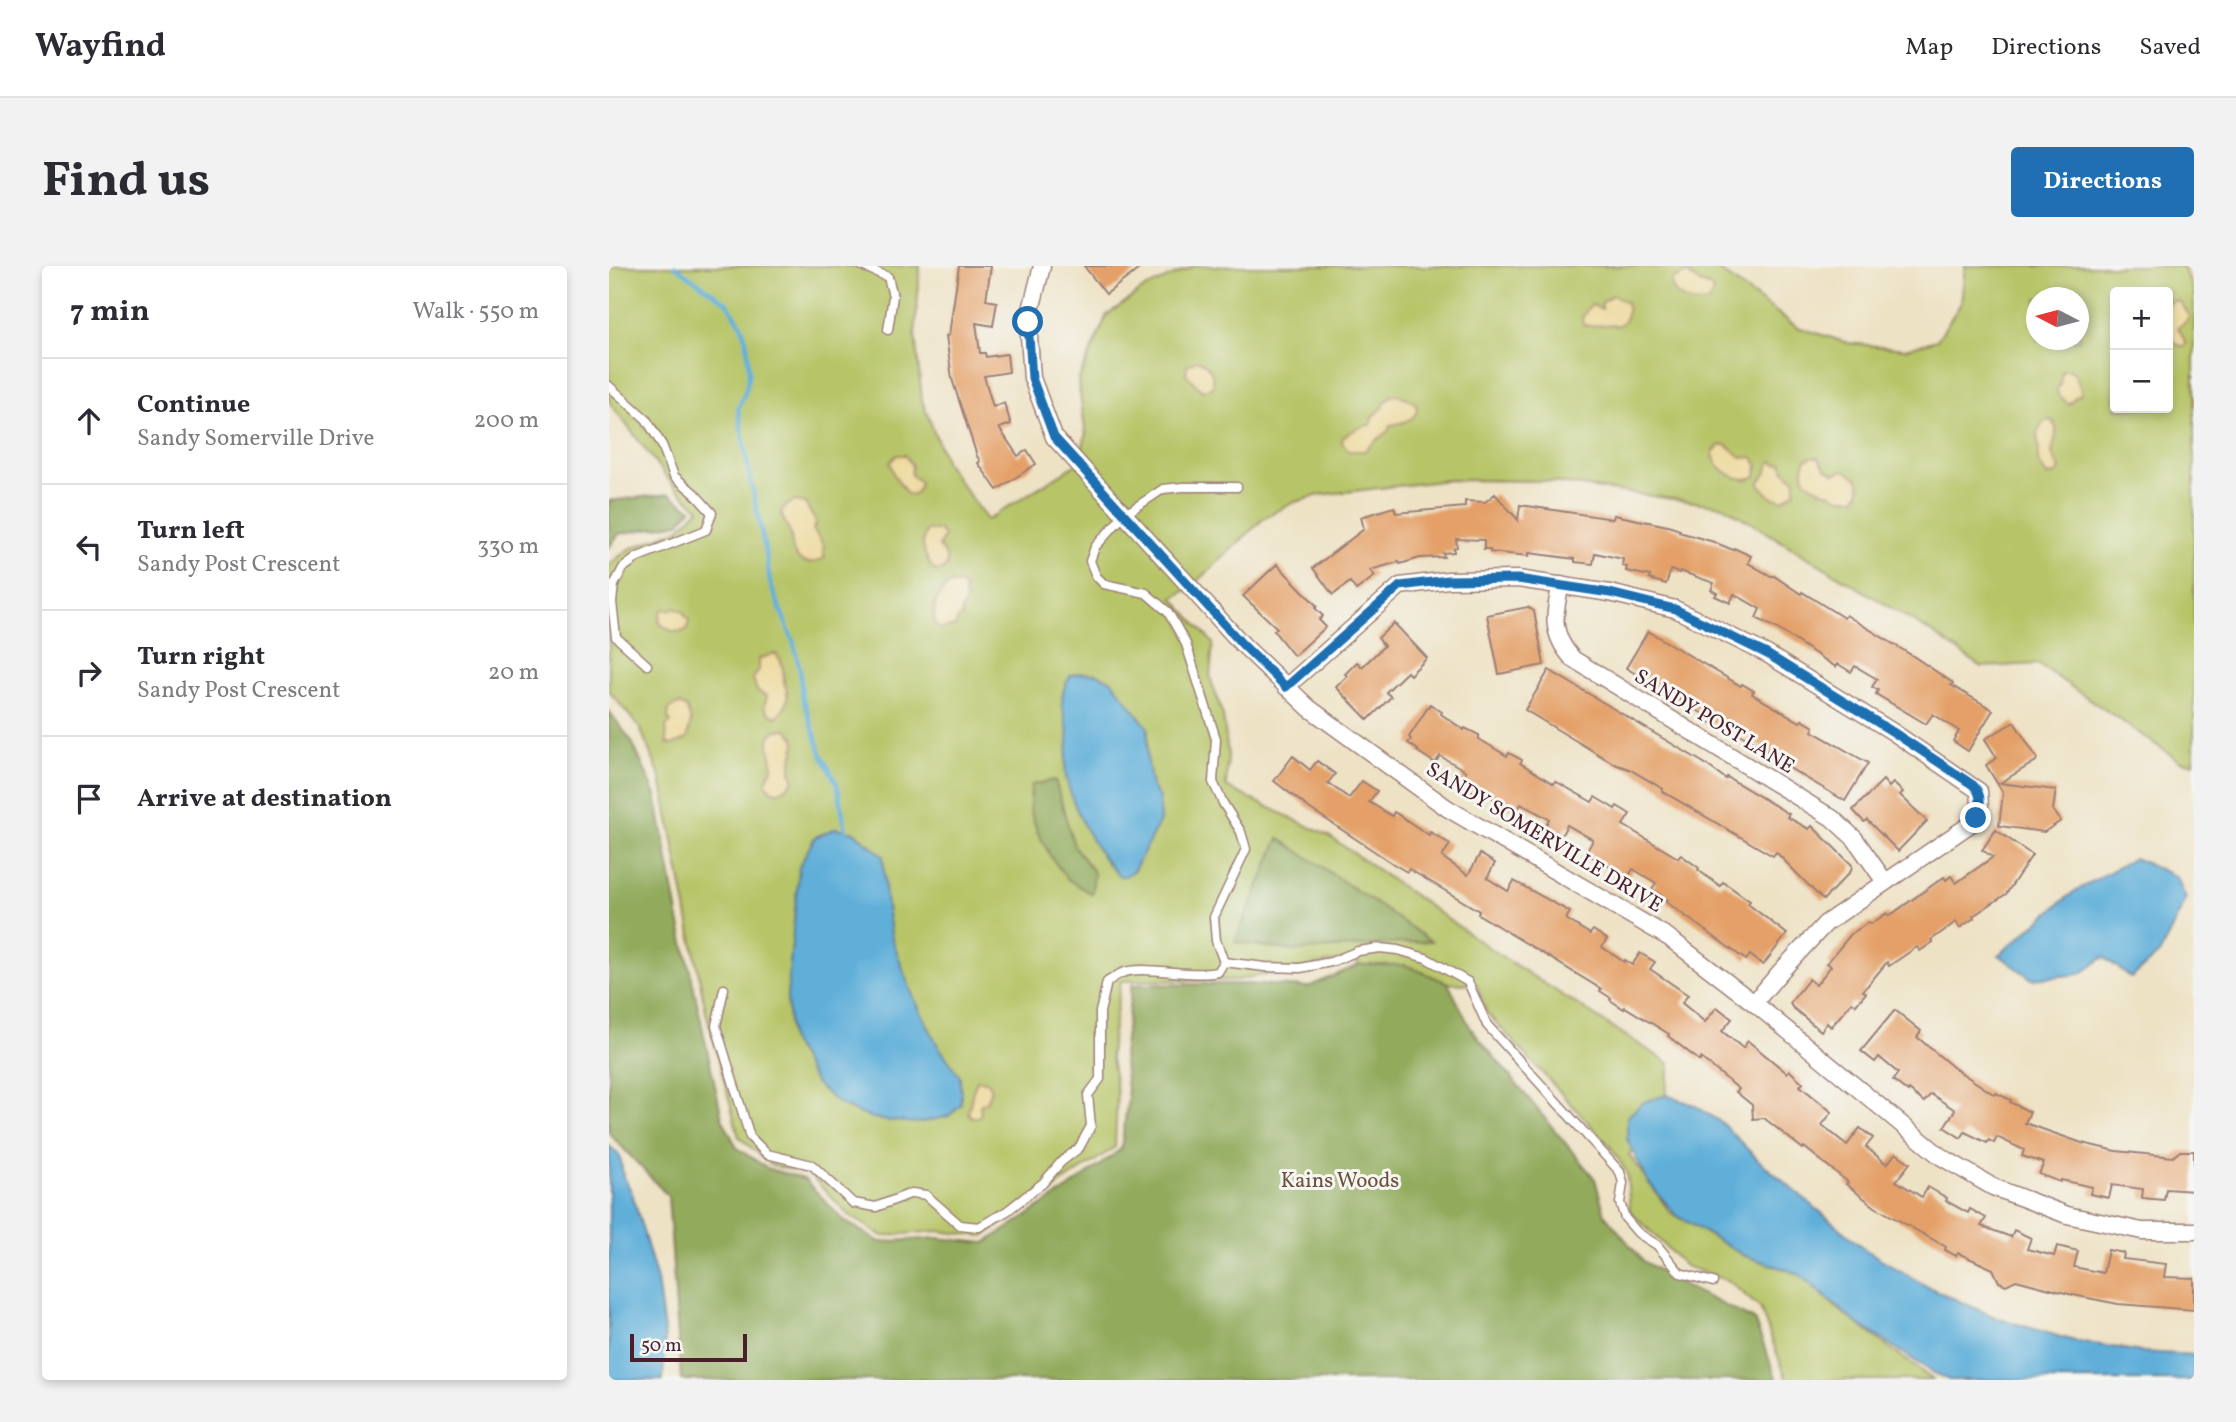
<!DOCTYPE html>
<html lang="en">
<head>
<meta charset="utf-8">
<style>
	body { margin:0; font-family:Vollkorn,serif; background:#f2f2f3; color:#2b2b33 }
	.controls { position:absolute; right:21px; top:21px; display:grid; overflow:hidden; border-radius:7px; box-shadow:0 4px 10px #0003 }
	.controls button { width:63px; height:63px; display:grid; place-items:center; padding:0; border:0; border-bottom:2px solid #e1e1e2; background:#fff; color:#2b2b33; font:35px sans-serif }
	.compass { position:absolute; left:1417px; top:21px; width:63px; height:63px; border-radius:50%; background:#fff; box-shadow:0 4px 10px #0003; rotate:276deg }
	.scale { position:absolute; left:21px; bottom:18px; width:117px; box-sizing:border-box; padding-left:7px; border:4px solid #4a1f2b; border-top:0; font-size:19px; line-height:24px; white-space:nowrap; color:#4a1f2b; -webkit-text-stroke:5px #f6f6f2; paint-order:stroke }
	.stop { position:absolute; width:21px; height:21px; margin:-16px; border:5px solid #1f6fb2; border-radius:50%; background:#fff }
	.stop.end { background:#1f6fb2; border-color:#fff; box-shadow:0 2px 7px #0008 }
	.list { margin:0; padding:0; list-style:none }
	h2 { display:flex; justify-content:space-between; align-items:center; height:91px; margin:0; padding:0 28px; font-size:30px }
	h2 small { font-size:23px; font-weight:400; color:#7c7c81 }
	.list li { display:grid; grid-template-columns:46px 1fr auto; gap:21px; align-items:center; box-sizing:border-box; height:126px; padding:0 28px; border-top:2px solid #e1e1e2 }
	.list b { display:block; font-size:26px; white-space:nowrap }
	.list p { margin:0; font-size:23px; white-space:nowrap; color:#7c7c81 }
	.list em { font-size:23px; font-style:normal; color:#7c7c81 }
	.icon { flex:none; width:38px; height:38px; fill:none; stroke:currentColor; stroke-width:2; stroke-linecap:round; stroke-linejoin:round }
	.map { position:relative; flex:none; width:1585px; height:1114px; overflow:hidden; border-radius:7px }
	header { display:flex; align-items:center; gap:42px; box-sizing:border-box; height:98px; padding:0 35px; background:#fff; border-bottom:2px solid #e1e1e2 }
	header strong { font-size:33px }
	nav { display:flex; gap:38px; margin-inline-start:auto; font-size:24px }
	.intro { display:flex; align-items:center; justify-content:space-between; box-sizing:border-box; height:168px; padding:0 42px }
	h1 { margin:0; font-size:49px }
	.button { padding:18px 32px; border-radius:7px; background:#1f6fb2; color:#fff; font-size:24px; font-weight:700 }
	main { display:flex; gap:42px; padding:0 42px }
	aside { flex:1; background:#fff; border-radius:7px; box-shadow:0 4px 10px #0003 }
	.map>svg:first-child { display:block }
	.green { fill:#b7c567; stroke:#807249; stroke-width:2; fill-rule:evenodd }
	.forest { fill:#91aa5c; stroke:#6e6444; stroke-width:2 }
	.sand { fill:#eeda9e; stroke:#9c7c64; stroke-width:2 }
	.water { fill:#5eafd9; stroke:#546782; stroke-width:2 }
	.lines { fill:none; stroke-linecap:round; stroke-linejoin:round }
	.stream { stroke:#5eafd9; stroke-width:4.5 }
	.building { fill:#e4a067 }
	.service-casing { stroke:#9c8078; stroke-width:11 }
	.minor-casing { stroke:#9c8078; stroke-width:19 }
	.service { stroke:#fff; stroke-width:8 }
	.minor { stroke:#fff; stroke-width:16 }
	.route { stroke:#1f6fb2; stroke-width:9 }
	.labels { text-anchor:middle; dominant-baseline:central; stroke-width:6; stroke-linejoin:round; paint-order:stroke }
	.street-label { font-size:21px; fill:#4a1f2b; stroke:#f6f6f2 }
	.park-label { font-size:21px; fill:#6b513d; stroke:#f6f6f2 }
</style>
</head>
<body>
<header>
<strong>Wayfind</strong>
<nav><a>Map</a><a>Directions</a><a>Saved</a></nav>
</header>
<div class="intro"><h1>Find us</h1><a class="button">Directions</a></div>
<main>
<aside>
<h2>7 min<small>Walk · 550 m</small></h2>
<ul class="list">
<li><svg class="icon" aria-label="ahead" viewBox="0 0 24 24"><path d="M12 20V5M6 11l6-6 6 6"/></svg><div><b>Continue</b><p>Sandy Somerville Drive</p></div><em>200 m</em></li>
<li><svg class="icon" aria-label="left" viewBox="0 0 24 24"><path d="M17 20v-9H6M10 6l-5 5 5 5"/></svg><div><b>Turn left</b><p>Sandy Post Crescent</p></div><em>330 m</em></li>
<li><svg class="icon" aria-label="right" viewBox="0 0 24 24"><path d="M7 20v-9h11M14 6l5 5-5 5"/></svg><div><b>Turn right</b><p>Sandy Post Crescent</p></div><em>20 m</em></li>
<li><svg class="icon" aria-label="arrive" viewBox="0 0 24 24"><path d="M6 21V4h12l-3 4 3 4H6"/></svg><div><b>Arrive at destination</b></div></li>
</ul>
</aside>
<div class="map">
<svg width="1585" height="1114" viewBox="0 0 1585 1114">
	<rect width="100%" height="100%" fill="#f6f6f2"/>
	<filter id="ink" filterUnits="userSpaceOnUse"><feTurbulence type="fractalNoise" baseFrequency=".0143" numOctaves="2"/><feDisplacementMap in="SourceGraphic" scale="14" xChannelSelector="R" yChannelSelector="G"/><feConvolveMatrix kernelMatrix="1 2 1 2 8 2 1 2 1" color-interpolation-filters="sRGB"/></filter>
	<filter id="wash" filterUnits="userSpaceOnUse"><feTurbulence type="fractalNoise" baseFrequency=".00686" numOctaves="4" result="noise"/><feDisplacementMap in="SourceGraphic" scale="28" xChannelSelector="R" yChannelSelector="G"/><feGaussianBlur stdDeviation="1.57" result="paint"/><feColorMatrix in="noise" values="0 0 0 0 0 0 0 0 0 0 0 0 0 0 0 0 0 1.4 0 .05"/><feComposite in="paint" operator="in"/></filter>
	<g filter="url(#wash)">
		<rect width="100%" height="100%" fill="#eee2c5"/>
		<!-- green -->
		<path class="green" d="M0,0H311L306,68L313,134L337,197L378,254L469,197L477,169L469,115L498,49L536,22L585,0H1104L1188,61L1239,77L1296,83L1328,74L1352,37L1356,0H1574L1585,26V497L1571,495L1429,398L1372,401L1322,366L1114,240L936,215L840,214L710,229L683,237L655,252L583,321L564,332L604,377L601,411L614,450L619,488L617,521L720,570L886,686L1061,798L1057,829L1020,889L1061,946L1134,989L1190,1008L1230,1044L1324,1114H1178L1151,1042L1120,1015L1076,1000L1021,945L1018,907L1001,880L877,746L868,719L839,717L796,699H750L745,692L628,714L512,715L501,787L508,826L506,881L375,970L327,965L274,970L240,949L200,908L162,899L130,871L97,746L52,512L31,462L0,425V299L18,284L70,263L90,243L63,218L0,136ZM1506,26H1559V142H1506ZM1428,32H1470V74H1428Z"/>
		<!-- forest -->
		<g class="forest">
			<path d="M60,228L82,243L70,257L10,268L0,281V235Z"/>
			<path d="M0,445L23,476L47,529L69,649L113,852L128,882L160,903L195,913L234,954L271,976L328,972L376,977L460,922L512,883L519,832L514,789L523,719L636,718L699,721L750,699H796L839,717L862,763L986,913L996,949L1034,995L1086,1025L1145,1054L1168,1114H72L59,930L0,867Z"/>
			<path d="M446,514L465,580L485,607L483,628L458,613L442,591L429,567L421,544L422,519Z"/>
			<path d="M670,572L822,675L684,685L626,676Z"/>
		</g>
		<!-- sand -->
		<g class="sand">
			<path d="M1077,7L1091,17L1102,21L1104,27L1099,36C1085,39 1060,32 1063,14Z"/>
			<path d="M1003,29L1017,36C1020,46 1018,56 1007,60C994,56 987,62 975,59L973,52L979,42L983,39L993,43V36Z"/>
			<path d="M1564,35H1570L1580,49L1578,55L1569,61L1577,77L1575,81L1566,78L1559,65V38Z"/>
			<path d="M588,94C600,98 605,108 604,121L593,125L577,108L578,99Z"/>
			<path d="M1457,103L1465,106L1472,123V128L1467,130L1460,138L1449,129L1448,122L1451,118L1453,105Z"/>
			<path d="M783,129C794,129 818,137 803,152C797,157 788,157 781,160L780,164L755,185H740L733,176L734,171C743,166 751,159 762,159L763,151L775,141L774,138Z"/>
			<path d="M1439,154L1444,155C1451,166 1444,176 1443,188L1451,204L1447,208L1438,210L1429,196L1430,181L1428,168L1434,156Z"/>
			<path d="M1111,179H1117L1134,192L1144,191L1149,199L1147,210C1132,220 1104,203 1104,186Z"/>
			<path d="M288,189H296L303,200L302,209L311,216C310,223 307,232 298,228L285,209L281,196Z"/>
			<path d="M1203,191H1209L1217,203L1224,206L1225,208L1236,204L1249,213C1252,221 1252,227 1246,232H1231C1221,224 1183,223 1197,193Z"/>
			<path d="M1164,195L1167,198L1173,197L1176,205L1186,214V225L1174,234L1162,231L1150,218L1151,215L1157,208L1160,198Z"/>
			<path d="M186,235L196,237L207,256L204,263L215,280L214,285L216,291C204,300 189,299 184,284C182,278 183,272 181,267C178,259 174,254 172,246L177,240Z"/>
			<path d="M318,264H330L335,270L330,281C340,290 343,306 325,304C316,292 310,277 318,264Z"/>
			<path d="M341,318H350L356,323L355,330L358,334L352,345L353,351L348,354L347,360L333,363L326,359C323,340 326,331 341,318Z"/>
			<path d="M65,342L75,346L76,350L80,354L78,364C68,368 58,365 50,356L52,345L54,343L62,344Z"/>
			<path d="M163,388H167C175,397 174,404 175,415C175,419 178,422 178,426C180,435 174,446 167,451L161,448L155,441L158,430L148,425L144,413L150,404V393Z"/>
			<path d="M69,438L77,441L82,455L78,473L62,479L58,477L57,461L62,456L59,453L60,443Z"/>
			<path d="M178,463C194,478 181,487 182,503C182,507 184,510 184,514C176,526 165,532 157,517C158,510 161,508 163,502C166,491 147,462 178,463Z"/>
			<path d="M368,814L378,815L382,823L378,835L371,839L372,848L369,851H363L359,847L364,825Z"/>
		</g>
		<!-- water -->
		<g class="water">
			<path d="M472,407L489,408L503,415L539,462L538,491L543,521L550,532L551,555L525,604L516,610H510C487,588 463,542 457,510C454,496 461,480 459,466C455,443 447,431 462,409Z"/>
			<path d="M227,562L245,566L274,590L277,634L283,673L304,730L328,778L351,811L352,838L340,850L309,857L272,854L251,848L230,838L207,818L181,773L178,731L190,601L206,571Z"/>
			<path d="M1525,592L1568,611L1577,633L1551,687L1522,712L1495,691L1471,708L1423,713L1390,689L1463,627Z"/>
			<path d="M1057,829L1085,839L1113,857L1149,894L1257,984L1319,1021L1388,1052L1462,1074L1532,1086L1585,1089V1114H1340L1325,1107L1245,1055L1190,1008L1134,989L1067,949L1039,916L1018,873V851L1035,836Z"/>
			<path d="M0,880L11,890L14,909L23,927L48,1014L56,1072L54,1114H0Z"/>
		</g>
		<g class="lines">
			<!-- stream -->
			<path class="stream" d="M66,0L118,37L132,58L138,78L140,106L137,124L129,143L140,206L158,293L161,317L185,378L191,405L193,430L213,490L228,518L237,564"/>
		</g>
		<g id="blocks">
			<!-- building -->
			<g class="building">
				<path d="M350,0H382L377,34L388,36L384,60L367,57L371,87H376L377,91L398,88L400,106L375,110L384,141L395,137L402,158L390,162L409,190L418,184L427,198L388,224L369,197L371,195L368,190L343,113L337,70L340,69Z"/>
				<path d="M475,0H534L497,28Z"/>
				<path d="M886,228L909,254L911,239L1004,253L1005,249L1059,260L1071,264L1070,266L1105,276L1124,284L1125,282L1142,290L1139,297L1162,310H1165L1192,328L1193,326L1235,352L1237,349L1307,392L1344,417L1342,419L1384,444L1359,485L1344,475L1350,465L1324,448L1317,458L1267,428L1269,424L1263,421L1268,413L1246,400L1242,406L1229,398L1227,401L1167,362L1147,352L1151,343L1125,328L1121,337L1106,330L1108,327L1102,324L1105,317L1071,305L1070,307L1062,304L1057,318L1040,313L1041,310L1017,305L1018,301L1013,300L1014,293L986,287L984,298L966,296V293L920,287V290L881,286V283H875V274L847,273L848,281L845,282V286L834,287L835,291L811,292L791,298L790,296L761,304L766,310L747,324L741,316L724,329L704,302L755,263L752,251L785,241L787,247L856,241V235L876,236Z"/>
				<path d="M668,298L708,340L706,342L714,350L710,354L717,361L685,390L665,365L668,362L634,330Z"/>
				<path d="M919,341L925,345L935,399L890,408L878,349Z"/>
				<path d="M785,357L818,392L801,409L798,406L777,426L782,431L759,454L727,421L739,410L736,408L748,396L753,401L775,380L769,372Z"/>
				<path d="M1039,365L1132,420L1133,418L1145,425L1143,428L1191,456L1193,454L1205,461L1203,465L1259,497L1236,535L1175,499L1174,501L1159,492L1162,487L1117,460L1115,464L1099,455L1101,452L1017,402Z"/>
				<path d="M940,404L1095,497L1117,513L1118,511L1180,548L1178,551L1200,563L1203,560L1243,599L1242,605L1214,634L1167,586L1164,590L1053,525L1054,523L1020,503L1008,499L992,490L916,444Z"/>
				<path d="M821,438L833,446L832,448L855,464L856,462L870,469V473L898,490L900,487L913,494L911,497L945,518L946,515L983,536L986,531L1006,543L1008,540L1021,548L1014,559L1069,592L1072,589L1090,602L1089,604L1111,620L1114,616L1141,635L1139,638L1178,668L1154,699L1141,689L1137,694L1057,636L1059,634L1043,623L1047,617L1024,603L1019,611L977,587L984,574L958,559L951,572L935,563L940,553L912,538L907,546L868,522L865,526L849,517L857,505L831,490L826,497L808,485L809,484L799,477L802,473L800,471Z"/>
				<path d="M1405,456L1428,492L1427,495L1391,517L1447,524L1444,544L1452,555L1435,566L1390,560L1394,527L1377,499L1388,492L1376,473Z"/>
				<path d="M684,490L701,504L708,495L726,508L719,517L740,532L753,515L768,525L760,536L783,550L785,546L820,569L821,566L841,578L833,591L859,609L871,588L886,597L878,612L899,625L905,615L961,646L957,653L981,668L984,664L998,673L993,681L1015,696L1016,694L1023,699L1031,687L1046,696L1041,703L1079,729L1073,737L1096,756L1108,741L1123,753L1113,765L1134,782L1139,775L1178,807L1180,804L1194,817L1191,820L1223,846L1213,859L1238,879L1251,862L1264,872L1257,881L1278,898L1287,887L1301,897L1287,915L1313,931L1319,921L1338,932L1337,935L1359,947L1361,943L1377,952L1372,960L1402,971L1405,964L1422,972L1418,983L1445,990L1448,980L1469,985L1465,1001L1494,1007L1499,984L1515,987L1514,993L1557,998L1555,1011L1585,1012V1044L1509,1038L1464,1029L1407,1014L1397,1019L1390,1016L1384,1003L1349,987L1347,990L1336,984L1337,981L1266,941L1237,918L1239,916L1195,881L1194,883L1155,852L1144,853L1143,839L1127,826L1130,823L1092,792L1091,795L1059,770L1060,768L1016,741L1015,743L1001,734L1002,732L991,725L992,723L869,648L870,645L800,603L798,606L786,599L700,542L665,515Z"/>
				<path d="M1274,514L1280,521L1284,517L1294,526L1291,529L1318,555L1289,585L1258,554L1255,556L1244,544Z"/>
				<path d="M1387,564L1423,589L1397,628L1364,650L1365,652L1351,662L1347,656L1322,674L1324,676L1311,685L1308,681L1280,700L1278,696L1254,725L1257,727L1247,739L1243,736L1222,761L1218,757L1212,765L1183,741L1181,737L1200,713L1207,719L1222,700L1218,697L1242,668L1260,656L1262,658L1278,647L1280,650L1335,611L1337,614L1342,610L1347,617L1384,591L1373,584Z"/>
				<path d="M1286,744L1312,765L1308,771L1345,802L1386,829L1387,827L1402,834L1401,836L1421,846L1416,857L1473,877L1507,885L1564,891L1571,885H1585V925L1557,923L1555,934L1533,932L1534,923L1503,919L1500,932L1481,928L1483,921L1452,914L1451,916L1430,908L1435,897L1413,890L1415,884L1388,871L1385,877L1380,874L1378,877L1356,866L1352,872L1335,861L1346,844L1322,828L1315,836L1300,824L1299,826L1284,814L1289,807L1270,791L1266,796L1252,785Z"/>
			</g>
		</g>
	</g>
	<g filter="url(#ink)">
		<use href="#blocks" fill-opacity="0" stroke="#9c8078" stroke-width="2"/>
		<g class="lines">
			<defs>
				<g id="service">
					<path d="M253,0L279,11L284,30L279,64"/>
					<path d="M0,120L37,153L53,179L65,210L85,227L103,247L97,264L29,291L14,302L5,319L3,336L7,371L38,399"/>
					<path d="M628,221H574L554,223L515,249L486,281L481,295L487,310L495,318L537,327L559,346L577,378L607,473L604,516L614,537L632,566L637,583L605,651L607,675L615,696L656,701L691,702L722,696L749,685L771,682L789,684L817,692L859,716L878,759L1011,906L1014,917L1011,937L1016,952L1029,967L1048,979L1071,1007L1104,1016"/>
					<path d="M115,723L107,760L141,871L158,888L203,899L244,937L267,941L303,927L317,929L351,959L370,961L398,945L434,917L452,896L470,882L482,860L479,829L491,813V746L498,716C503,713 508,709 513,707C534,698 581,712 609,706L615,696"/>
				</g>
				<g id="minor">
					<path d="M433,0L419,56L423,112L445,171L633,378L700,442L838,542L1059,671L1150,741L1331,890L1384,921L1458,949L1533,965H1585"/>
					<path d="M952,319C944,349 942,369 964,393L1223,552L1246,573L1276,616"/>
					<path d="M677,421L791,320L839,314L909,313L1001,327L1066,343L1158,388L1284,466L1370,525L1371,539L1363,557L1217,657L1172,705L1145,737"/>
				</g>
			</defs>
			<!-- service casing -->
			<use href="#service" class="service-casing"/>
			<!-- minor casing -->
			<use href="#minor" class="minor-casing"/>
			<!-- service -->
			<use href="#service" class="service"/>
			<!-- minor -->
			<use href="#minor" class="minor"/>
		</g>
	</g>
	<g class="lines" filter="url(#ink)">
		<!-- route -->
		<path class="route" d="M419,56L423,112L445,171L633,378L677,421L791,320L839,314L909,313L1001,327L1066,343L1158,388L1284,466L1364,519C1374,529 1372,539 1367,552"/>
	</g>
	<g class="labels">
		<!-- street labels -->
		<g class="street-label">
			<text transform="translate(1105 456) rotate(31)">SANDY POST LANE</text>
			<text transform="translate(935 572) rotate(31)">SANDY SOMERVILLE DRIVE</text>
		</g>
		<!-- park labels -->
		<g class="park-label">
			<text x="731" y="915">Kains Woods</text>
		</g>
	</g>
</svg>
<div class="controls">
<button>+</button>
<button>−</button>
</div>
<svg class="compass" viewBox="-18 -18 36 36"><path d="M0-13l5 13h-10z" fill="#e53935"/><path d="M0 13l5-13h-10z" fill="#7c7c81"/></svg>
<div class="scale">50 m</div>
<div class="stop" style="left:419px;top:56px"></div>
<div class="stop end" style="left:1367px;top:552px"></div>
</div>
</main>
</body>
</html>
